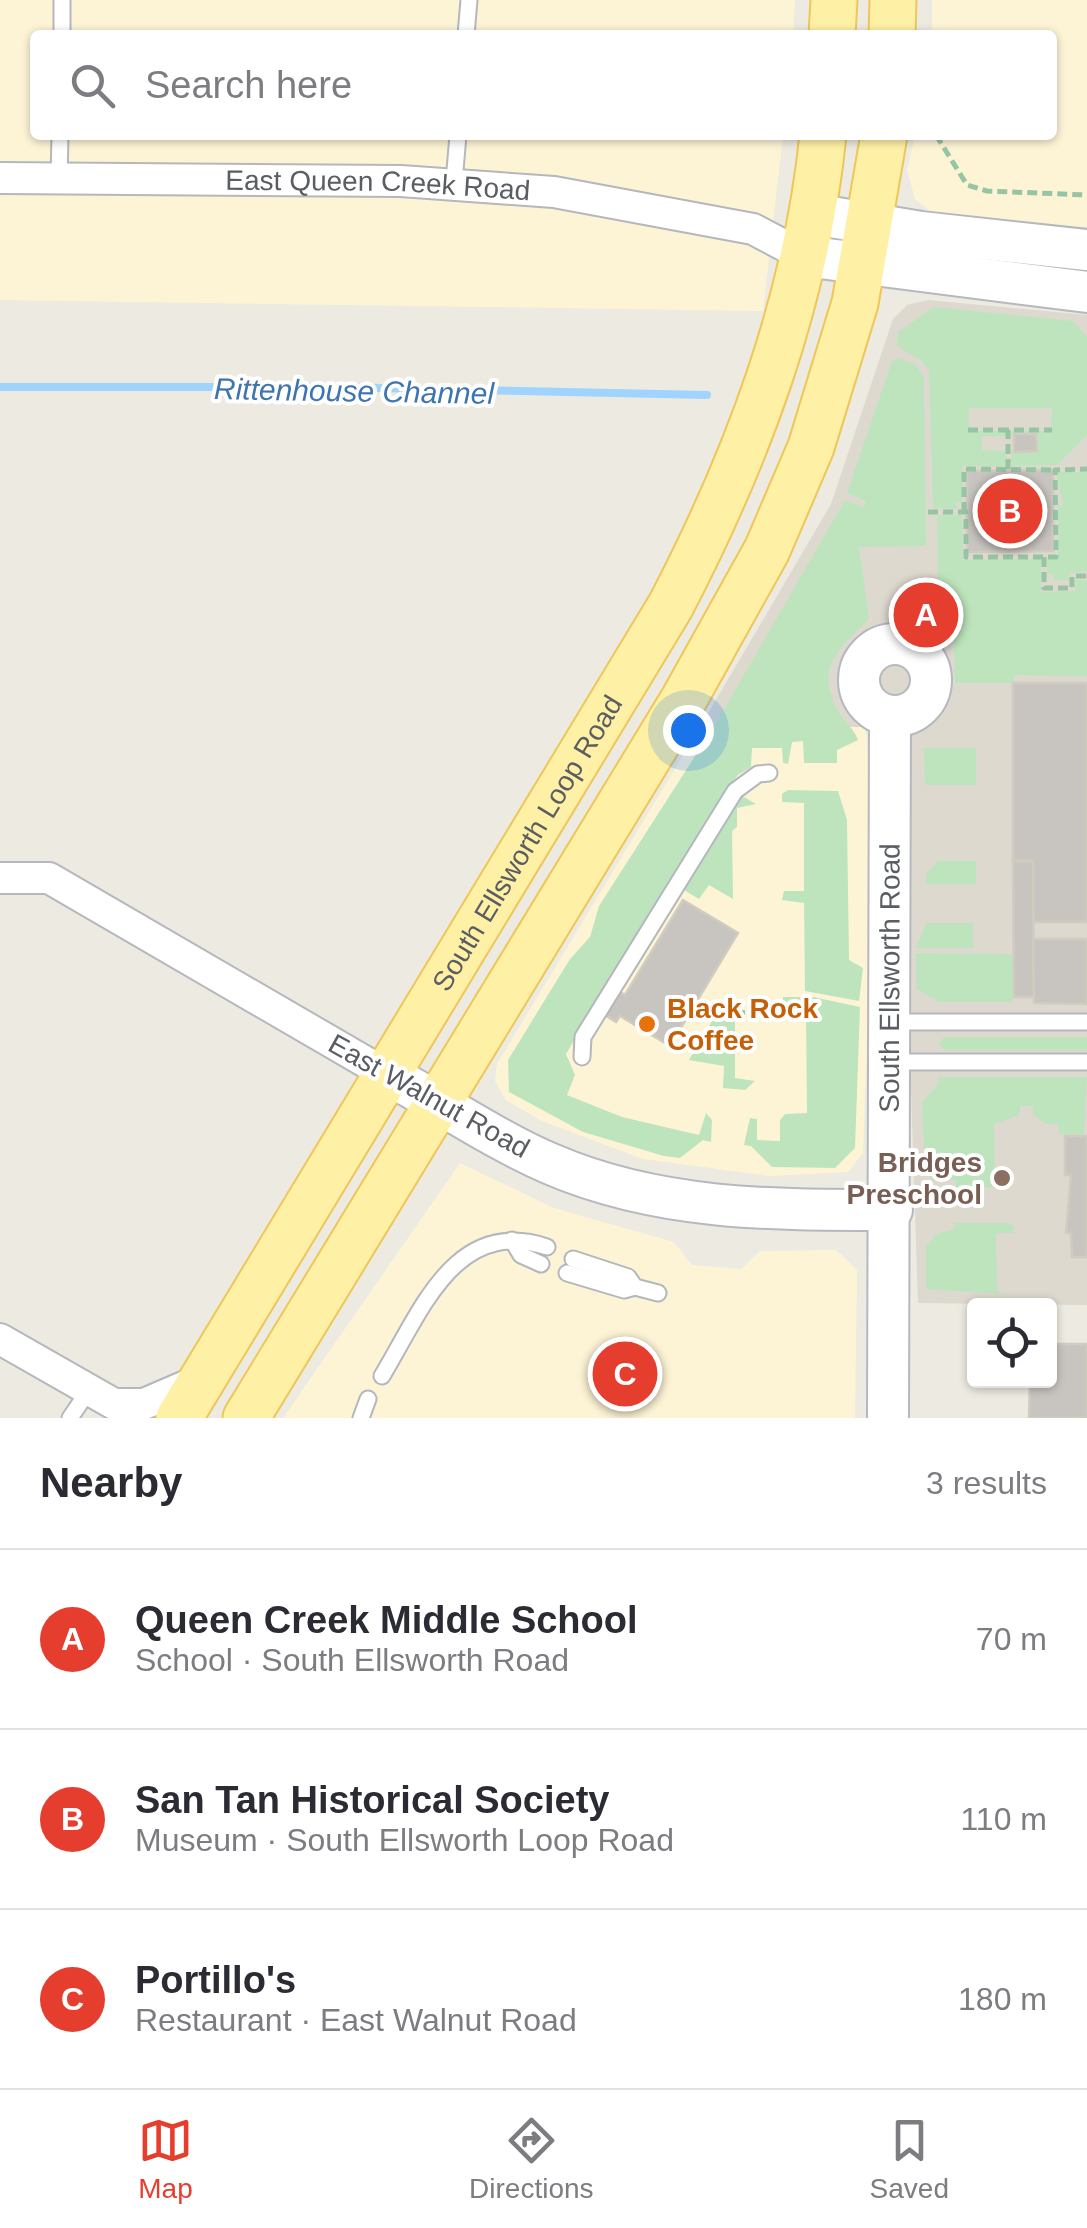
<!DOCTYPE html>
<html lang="en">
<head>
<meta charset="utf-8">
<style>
	body { margin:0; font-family:Helvetica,sans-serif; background:#f7f7f7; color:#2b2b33 }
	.controls { position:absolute; right:30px; bottom:30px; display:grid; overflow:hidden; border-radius:10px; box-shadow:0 2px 8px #0004 }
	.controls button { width:90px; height:90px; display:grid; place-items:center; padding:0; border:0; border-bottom:2px solid #e1e1e2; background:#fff; color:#2b2b33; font:50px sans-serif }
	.you { position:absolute; left:688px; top:730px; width:35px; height:35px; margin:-25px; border:8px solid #fff; border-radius:50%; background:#1a73e8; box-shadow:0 0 0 15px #1a73e833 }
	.badge { display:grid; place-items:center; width:65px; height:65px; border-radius:50%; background:#e63e2e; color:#fff; font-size:32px; font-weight:700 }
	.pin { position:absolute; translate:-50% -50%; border:5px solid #fff; box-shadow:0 2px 10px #0006 }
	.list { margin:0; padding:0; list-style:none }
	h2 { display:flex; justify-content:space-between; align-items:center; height:130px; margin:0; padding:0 40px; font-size:42px }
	h2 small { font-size:32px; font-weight:400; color:#7c7c81 }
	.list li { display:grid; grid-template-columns:65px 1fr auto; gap:30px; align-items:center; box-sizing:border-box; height:180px; padding:0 40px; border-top:2px solid #e1e1e2 }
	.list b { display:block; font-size:38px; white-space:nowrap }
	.list p { margin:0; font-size:32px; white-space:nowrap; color:#7c7c81 }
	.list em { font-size:32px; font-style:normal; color:#7c7c81 }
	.icon { flex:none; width:55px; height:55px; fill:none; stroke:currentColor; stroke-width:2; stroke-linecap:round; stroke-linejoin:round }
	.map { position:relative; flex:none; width:1087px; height:1418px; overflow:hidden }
	.search { position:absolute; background:#fff; box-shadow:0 2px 8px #0004; left:30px; right:30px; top:30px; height:110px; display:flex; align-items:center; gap:25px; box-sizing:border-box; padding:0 35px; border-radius:10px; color:#7c7c81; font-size:38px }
	.sheet { height:670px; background:#fff }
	nav { display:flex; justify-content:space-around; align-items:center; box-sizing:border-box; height:140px; border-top:2px solid #e1e1e2; background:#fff; font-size:28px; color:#7c7c81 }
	nav a { display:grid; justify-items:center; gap:5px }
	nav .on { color:#e63e2e }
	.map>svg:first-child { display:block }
	.commercial { fill:#fdf4d6 }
	.education { fill:#ddd9cf }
	.green { fill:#bee4be }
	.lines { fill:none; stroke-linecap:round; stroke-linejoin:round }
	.stream { stroke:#a0d4fe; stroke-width:8 }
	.building { fill:#c8c4bf; stroke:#d1ccc0; stroke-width:2.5 }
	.lane-casing { stroke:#b4b7bc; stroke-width:19 }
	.street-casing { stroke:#b4b7bc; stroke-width:34 }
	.secondary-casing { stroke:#b5b8be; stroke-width:44 }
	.primary-casing { stroke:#efc658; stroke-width:49 }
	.path { stroke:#97c5a4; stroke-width:5; stroke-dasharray:10 5; stroke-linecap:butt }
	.lane { stroke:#fff; stroke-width:15 }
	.street { stroke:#fff; stroke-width:30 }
	.secondary { stroke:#fff; stroke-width:40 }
	.primary { stroke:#fef0a5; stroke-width:45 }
	.food-dot { fill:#e8710a; stroke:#fff; stroke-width:4 }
	.education-dot { fill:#8d6e63; stroke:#fff; stroke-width:4 }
	.labels { text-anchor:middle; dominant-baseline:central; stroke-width:8; stroke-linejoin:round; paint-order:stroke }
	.street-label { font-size:28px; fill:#5a5d62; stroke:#fff }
	.food-label { font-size:28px; font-weight:bold; fill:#c56008; stroke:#fff; text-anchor:start }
	.education-label { font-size:28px; font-weight:bold; fill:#785e54; stroke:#fff; text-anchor:end }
	.water-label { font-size:30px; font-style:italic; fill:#3e74af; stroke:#fff }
</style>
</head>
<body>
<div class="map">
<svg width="1087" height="1418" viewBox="0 0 1087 1418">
	<rect width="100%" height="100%" fill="#edeae1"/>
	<!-- commercial -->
	<g class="commercial">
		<path d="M0,0H795L793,35H35V135H783L763,311L0,300Z"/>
		<path d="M932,0H1087V229L931,212L915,199L907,170L915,135H1052V35H932Z"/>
		<path d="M700,727H863L867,736L874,966L869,977L863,1153L848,1172L770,1176L643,1159L542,1121L506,1100L495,1081L497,1064Z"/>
		<path d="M460,1163L554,1208L674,1242L692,1265L741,1269L760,1251L836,1250L857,1270L855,1418H283Z"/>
	</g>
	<!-- education -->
	<path class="education" d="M928,300L1087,315V1305L918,1303L899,727H700L831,504L893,319L907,305Z"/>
	<!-- green -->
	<g class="green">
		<path d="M934,307L1073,321L1087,337V435L1057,465L1011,466V450L1038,449V436H1011V431H1051L1052,408H969V431H1006L1007,436H982V450L1006,451L1007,466H963L962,502H957V509L933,508L929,371L922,361L897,346L898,332Z"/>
		<path d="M900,359L915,364L924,377L926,546L859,547L869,618C844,647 814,662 836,707C841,720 854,727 858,740L837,750V763H804L803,741L792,742L788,764L783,763L782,748H752L751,767L738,775L725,793L566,1054L575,1075L567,1095L622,1117L699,1135L706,1113L712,1120L711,1142L703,1140L680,1158L664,1156L583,1132L509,1092L508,1060L570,959L590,937L599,906L715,725L845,500L864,507L866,501L847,493L892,361Z"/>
		<path d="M1056,472H1087V572L1069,573V580H1053V574H1047V559L1058,558V505H1063Z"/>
		<path d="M937,515H962L963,560L1041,559V592L1075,591L1076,580H1087V676L1014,675L1013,683H955L952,588L938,587Z"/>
		<path d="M924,748H976V785H925Z"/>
		<path d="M788,790L838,791L847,820L849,960L863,968L859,1001L805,991L804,903L782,900L784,891H804V803L782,802V794Z"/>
		<path d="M744,797L756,804L737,808V827L732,831L733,899L709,885L699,899L682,889L739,798Z"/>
		<path d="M938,861H976V884H926V874Z"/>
		<path d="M926,923H973V948H916Z"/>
		<path d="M916,953L1014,954L1016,997L1010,1002H939L916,988Z"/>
		<path d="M783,997H813L860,1007L855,1148L835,1168L772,1167L751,1146L744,1145L750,1118L757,1119V1140L780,1141V1120L785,1114L807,1113L806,1014L783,1012Z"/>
		<path d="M715,1016H735V1078L755,1081L745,1090L723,1088L724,1066L689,1060Z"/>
		<path d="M944,1037H1087V1050H945L939,1044Z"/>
		<path d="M939,1077H1087L1084,1134H1059L1058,1124H1046L1033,1115V1106H1020L1019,1115L994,1124L995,1175L1013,1176L1007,1187H956V1180H932L925,1168L922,1102L939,1084Z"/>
		<path d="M955,1223H1009L1015,1227L1013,1233H996L997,1290L1003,1294L926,1289V1246L938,1233L954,1230Z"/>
	</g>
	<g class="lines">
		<!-- stream -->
		<path class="stream" d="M0,387H328L707,395"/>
	</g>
	<!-- building -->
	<g class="building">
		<path d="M1014,434H1036L1037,451L1014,452Z"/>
		<path d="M1053,470V551L967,552V471Z"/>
		<path d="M1013,683H1087V922H1033V861H1013Z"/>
		<path d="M1013,861H1033L1034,997H1014Z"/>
		<path d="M683,900L738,933L670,1046L620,1016L616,1022L605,1015L620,992L625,995Z"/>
		<path d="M1033,939H1087V1004L1034,1003Z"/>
		<path d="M1065,1136H1087V1257H1072L1071,1233H1066L1071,1175H1065Z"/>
		<path d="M1050,1344H1087V1418H1029L1030,1380H1050Z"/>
	</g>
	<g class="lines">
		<defs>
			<g id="lane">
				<path d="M62,35V0"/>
				<path d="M466,35L469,0"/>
				<path d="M59,179L60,135"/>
				<path d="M454,182L458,135"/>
				<path d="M891,1022H1087"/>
				<path d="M582,1057L583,1037L735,791L758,774L769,773"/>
				<path d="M891,1062H1087"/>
				<path d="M512,1240L521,1255L541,1264"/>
				<path d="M573,1259L628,1277L635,1287L658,1293"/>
				<path d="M567,1273L624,1290L635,1287"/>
				<path d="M382,1376C421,1312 455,1216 547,1247"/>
				<path d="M70,1418L89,1390"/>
				<path d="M361,1418L368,1399"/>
			</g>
			<g id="street">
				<path id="s1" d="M0,178L401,181L554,192L753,229L804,256"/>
				<path d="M0,878H49L388,1075"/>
				<path d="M0,1339L114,1404H144L200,1380"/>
			</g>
			<g id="secondary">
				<path d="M813,214L921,232L1087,250"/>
				<path d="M804,256L1087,292"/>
				<circle cx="895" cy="680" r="36"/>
				<path d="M388,1075C442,1103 495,1140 551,1164C660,1211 776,1210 892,1210"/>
				<path id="s2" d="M888,1418L890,716"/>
			</g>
			<g id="primary">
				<path d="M832,35L834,0"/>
				<path d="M892,35L893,0"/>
				<path id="s3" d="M179,1418L671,605C748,457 806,302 823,135"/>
				<path d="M246,1418L684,699L767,550L811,447L855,303L884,135"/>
			</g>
		</defs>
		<!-- lane casing -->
		<use href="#lane" class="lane-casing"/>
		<!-- street casing -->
		<use href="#street" class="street-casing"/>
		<!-- secondary casing -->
		<use href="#secondary" class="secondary-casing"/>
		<!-- primary casing -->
		<use href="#primary" class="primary-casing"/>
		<!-- path -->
		<g class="path">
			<path d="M936,135L967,185L987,191L1087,195"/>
			<path d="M968,430H1008"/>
			<path d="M1008,469V430H1052"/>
			<path d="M928,512H966V557H1056L1055,470L1087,469"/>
			<path d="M964,512V469L1055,470"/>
			<path d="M1044,557V588H1072V576H1087"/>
			<path d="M735,1013L770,1012"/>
		</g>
		<!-- lane -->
		<use href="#lane" class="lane"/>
		<!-- street -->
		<use href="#street" class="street"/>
		<!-- secondary -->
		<use href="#secondary" class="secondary"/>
		<!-- primary -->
		<use href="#primary" class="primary"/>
	</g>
	<!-- markers -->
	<circle class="food-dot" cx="647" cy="1024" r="10"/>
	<circle class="education-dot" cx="1002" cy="1178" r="10"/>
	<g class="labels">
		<!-- street labels -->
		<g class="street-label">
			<text stroke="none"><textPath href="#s1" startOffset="378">East Queen Creek Road</textPath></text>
			<text stroke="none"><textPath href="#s3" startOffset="672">South Ellsworth Loop Road</textPath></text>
			<text stroke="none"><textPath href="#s2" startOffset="440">South Ellsworth Road</textPath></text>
			<text transform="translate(429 1096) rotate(29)">East Walnut Road</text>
		</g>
		<!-- food labels -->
		<g class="food-label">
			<text x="667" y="1008">Black Rock<tspan x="667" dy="32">Coffee</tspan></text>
		</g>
		<!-- education labels -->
		<g class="education-label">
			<text x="982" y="1162">Bridges<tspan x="982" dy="32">Preschool</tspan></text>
		</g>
		<!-- water labels -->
		<g class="water-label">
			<text transform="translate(354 391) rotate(1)">Rittenhouse Channel</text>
		</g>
	</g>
</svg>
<div class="controls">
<button><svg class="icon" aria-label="locate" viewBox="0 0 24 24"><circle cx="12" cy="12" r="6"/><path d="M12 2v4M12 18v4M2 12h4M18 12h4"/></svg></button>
</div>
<div class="you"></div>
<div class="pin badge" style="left:926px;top:615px">A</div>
<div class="pin badge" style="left:1010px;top:511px">B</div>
<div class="pin badge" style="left:625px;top:1374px">C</div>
<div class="search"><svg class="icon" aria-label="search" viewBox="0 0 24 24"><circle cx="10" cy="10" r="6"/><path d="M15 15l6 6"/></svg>Search here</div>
</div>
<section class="sheet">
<h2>Nearby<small>3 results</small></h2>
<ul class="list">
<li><span class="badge">A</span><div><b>Queen Creek Middle School</b><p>School · South Ellsworth Road</p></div><em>70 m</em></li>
<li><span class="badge">B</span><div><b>San Tan Historical Society</b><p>Museum · South Ellsworth Loop Road</p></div><em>110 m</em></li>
<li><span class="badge">C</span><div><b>Portillo's</b><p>Restaurant · East Walnut Road</p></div><em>180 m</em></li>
</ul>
</section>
<nav>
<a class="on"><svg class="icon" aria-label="map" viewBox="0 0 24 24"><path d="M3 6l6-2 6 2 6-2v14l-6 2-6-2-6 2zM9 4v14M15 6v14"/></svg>Map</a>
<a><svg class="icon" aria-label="directions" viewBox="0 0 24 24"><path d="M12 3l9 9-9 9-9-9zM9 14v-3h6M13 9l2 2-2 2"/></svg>Directions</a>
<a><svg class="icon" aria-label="saved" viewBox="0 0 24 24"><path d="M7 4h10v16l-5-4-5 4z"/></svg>Saved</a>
</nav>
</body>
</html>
